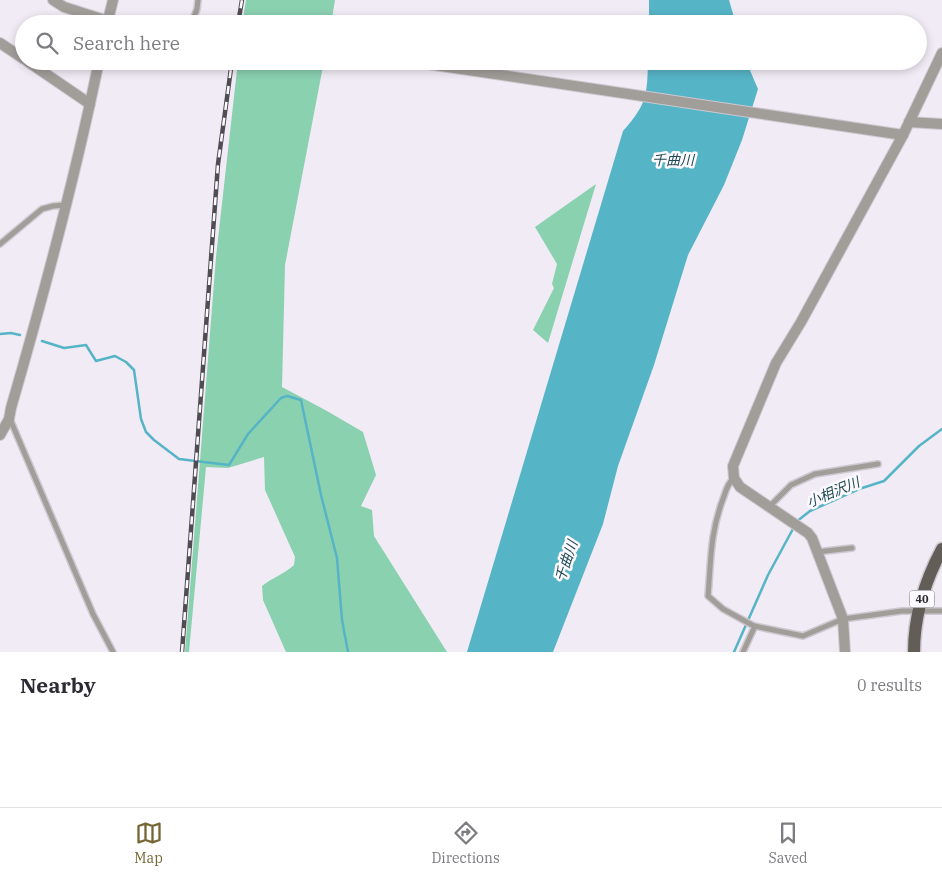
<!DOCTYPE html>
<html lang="en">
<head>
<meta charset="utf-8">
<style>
	body { margin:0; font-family:"IBM Plex Serif","Noto Sans JP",serif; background:#f7f7f7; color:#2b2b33 }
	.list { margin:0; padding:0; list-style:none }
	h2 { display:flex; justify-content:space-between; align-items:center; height:65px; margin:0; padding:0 20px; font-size:21px }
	h2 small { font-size:16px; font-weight:400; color:#7c7c81 }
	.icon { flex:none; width:28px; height:28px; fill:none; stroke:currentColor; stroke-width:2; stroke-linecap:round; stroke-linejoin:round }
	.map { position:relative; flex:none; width:942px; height:652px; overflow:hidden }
	.search { position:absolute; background:#fff; box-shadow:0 2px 8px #0003; left:15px; right:15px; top:15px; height:55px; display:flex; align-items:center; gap:12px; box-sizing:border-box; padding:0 18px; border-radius:28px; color:#7c7c81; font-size:19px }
	.sheet { height:155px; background:#fff }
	nav { display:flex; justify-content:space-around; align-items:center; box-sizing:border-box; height:70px; border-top:1px solid #e1e1e2; background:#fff; font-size:14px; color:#7c7c81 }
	nav a { display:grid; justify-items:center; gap:2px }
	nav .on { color:#756735 }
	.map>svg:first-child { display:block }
	.green { fill:#8ad1b0 }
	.water { fill:#56b4c7 }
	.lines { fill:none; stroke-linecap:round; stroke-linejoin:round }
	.stream { stroke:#56b4c7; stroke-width:2.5 }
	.lane-casing { stroke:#cec8d1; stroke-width:8 }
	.street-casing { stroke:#cec8d1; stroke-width:12 }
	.primary-casing { stroke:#cec8d1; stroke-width:15 }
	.lane { stroke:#a19e9a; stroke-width:5 }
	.street { stroke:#a19e9a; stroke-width:10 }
	.primary { stroke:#625d56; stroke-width:12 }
	.rail-casing { stroke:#504d52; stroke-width:4.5 }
	.rail { stroke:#fcfafe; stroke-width:2.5; stroke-dasharray:8; stroke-linecap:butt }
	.labels { text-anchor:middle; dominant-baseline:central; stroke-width:5; stroke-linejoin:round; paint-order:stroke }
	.shield { fill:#fcfafe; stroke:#6b696d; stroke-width:1 }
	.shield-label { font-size:11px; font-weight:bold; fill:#2d2b2f }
	.water-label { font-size:14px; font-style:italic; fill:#204a53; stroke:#fcfafe }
</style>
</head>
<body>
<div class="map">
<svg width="942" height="652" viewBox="0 0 942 652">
	<rect width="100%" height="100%" fill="#f1ebf5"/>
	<!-- green -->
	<g class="green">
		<path d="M246,0H335L331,24H242Z"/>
		<path d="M238,61H324L285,265L282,387L327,411L363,432L376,475L361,506L372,510L374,536L447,652H286L263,600L262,586C272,578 284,574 294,565L295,557L265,490L264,457L228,468L206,467L189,652H185L216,257Z"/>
		<path d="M596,184L548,343L533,330L554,288L552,284L557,264L535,227Z"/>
	</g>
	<!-- water -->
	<g class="water">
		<path d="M649,0H729L736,24H649Z"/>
		<path d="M648,61H746L758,89L742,140L724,185L688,255L654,365L618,466L603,524L553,652H467L623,131C647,104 647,96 648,61Z"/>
	</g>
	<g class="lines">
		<!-- stream -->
		<g class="stream">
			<path d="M0,334L11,333L20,335"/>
			<path d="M42,341L64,348L86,345L96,361L115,356L126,362L134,370L141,419L146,432L154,440L179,459L229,465L248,434L281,398L287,396L301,400L321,495L337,558L342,620L348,652"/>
			<path d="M796,522L810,511L859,489L884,481L919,446L942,429"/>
			<path d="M734,652L768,575L794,527"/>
		</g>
		<defs>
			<g id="lane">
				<path d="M191,24L197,9L198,0"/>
				<path d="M0,244L42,209L53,206L65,205"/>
				<path d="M10,419L93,614L113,652"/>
				<path d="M734,478C727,484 726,491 723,499C710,533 711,561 708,596L723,609L754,626L803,636L843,619L902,611H942"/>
				<path d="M769,507L791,485L815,474L878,464"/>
				<path d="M817,552L852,548"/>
				<path d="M743,652L755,626"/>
			</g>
			<g id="street">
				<path d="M53,0L64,7L108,21"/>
				<path d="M107,24L113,0"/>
				<path d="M0,43L24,59"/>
				<path d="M27,61L90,104"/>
				<path d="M421,63L903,135"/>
				<path d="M909,122L942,124"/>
				<path d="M0,435L9,419L11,408C44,294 75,178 99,61"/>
				<path d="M845,652L843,619L812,538L808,533L740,487L734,478L733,466L776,363L801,322L903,135L942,53"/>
			</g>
			<path id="primary" d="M914,652C914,616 925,581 942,549"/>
		</defs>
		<!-- lane casing -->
		<use href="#lane" class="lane-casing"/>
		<!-- street casing -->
		<use href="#street" class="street-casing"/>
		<!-- primary casing -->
		<use href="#primary" class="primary-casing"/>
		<!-- lane -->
		<use href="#lane" class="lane"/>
		<!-- street -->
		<use href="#street" class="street"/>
		<!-- primary -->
		<use href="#primary" class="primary"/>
		<defs>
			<g id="rail">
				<path d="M238,24L242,0"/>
				<path d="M182,652L218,164L232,61"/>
			</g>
		</defs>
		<!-- rail casing -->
		<use href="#rail" class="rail-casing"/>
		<!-- rail -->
		<use href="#rail" class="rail"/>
	</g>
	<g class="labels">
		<!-- shield labels -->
		<rect class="shield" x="909.5" y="590.5" width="25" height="17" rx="4"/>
		<g class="shield-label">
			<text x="922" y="599">40</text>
		</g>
		<!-- water labels -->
		<g class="water-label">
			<text x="673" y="160">千曲川</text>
			<text transform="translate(833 492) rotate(-23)">小相沢川</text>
			<text transform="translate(566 561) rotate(-71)">千曲川</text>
		</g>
	</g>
</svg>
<div class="search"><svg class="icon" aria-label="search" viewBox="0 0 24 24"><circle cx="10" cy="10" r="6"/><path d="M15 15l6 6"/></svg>Search here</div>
</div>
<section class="sheet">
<h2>Nearby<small>0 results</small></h2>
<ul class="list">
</ul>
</section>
<nav>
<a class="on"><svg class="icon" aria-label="map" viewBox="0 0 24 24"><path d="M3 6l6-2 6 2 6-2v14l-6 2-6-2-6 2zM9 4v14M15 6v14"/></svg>Map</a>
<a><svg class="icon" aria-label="directions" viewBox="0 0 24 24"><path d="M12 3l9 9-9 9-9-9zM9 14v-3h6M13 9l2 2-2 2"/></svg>Directions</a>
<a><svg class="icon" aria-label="saved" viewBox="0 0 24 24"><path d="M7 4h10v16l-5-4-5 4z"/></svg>Saved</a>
</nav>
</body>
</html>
